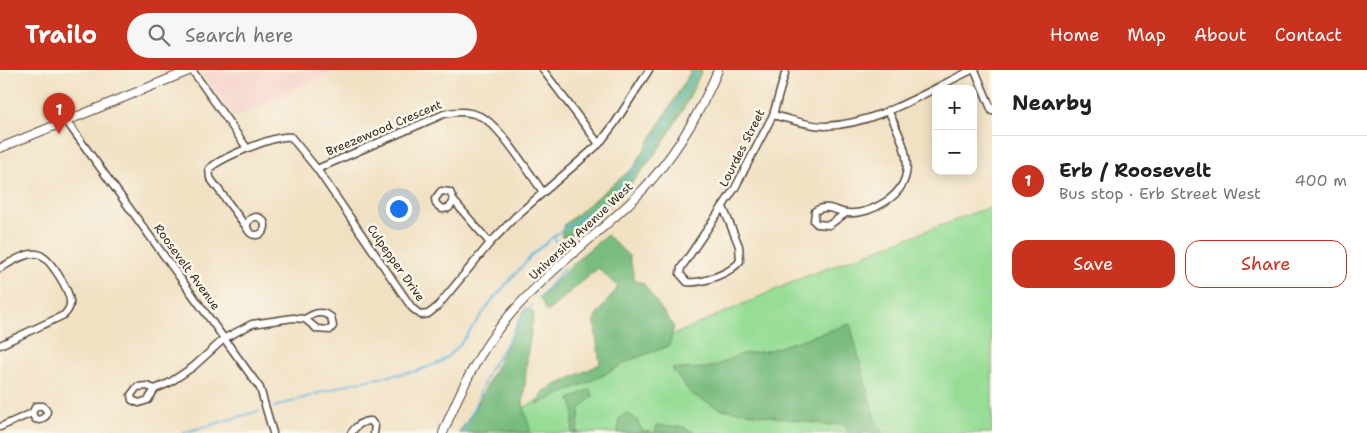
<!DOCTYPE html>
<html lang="en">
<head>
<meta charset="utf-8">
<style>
	body { margin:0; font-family:"Shantell Sans",sans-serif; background:#f6f6f6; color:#202124 }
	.controls { position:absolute; right:15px; top:15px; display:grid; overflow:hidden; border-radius:10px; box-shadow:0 2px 12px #0003 }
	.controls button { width:45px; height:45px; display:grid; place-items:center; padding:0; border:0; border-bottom:1px solid #e0e0e0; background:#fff; color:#202124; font:25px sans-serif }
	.you { position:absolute; left:398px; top:138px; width:18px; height:18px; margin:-12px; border:4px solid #fff; border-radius:50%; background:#1a73e8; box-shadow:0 0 0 8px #1a73e833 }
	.badge { display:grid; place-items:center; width:32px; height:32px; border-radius:50%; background:#c8321e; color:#fff; font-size:16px; font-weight:700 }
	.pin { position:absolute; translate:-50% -41px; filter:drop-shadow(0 1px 2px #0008) }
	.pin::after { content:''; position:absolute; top:26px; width:18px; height:15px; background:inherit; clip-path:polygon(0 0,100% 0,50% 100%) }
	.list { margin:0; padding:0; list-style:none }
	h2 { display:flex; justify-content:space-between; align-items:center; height:65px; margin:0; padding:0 20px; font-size:21px }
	h2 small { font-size:16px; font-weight:400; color:#757577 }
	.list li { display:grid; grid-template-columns:32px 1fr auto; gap:15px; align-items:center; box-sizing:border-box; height:90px; padding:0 20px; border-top:1px solid #e0e0e0 }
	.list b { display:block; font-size:19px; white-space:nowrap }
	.list p { margin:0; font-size:16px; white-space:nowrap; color:#757577 }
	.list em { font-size:16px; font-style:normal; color:#757577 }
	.actions { display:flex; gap:10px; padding:15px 20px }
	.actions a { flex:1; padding:11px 0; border:1px solid #c8321e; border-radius:15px; text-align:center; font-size:18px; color:#c8321e }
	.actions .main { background:#c8321e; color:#fff }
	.icon { flex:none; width:28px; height:28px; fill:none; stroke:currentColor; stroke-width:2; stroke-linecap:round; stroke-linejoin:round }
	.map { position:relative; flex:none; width:992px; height:363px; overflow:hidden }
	header { display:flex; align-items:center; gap:30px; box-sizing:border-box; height:70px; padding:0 25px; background:#c8321e; color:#fff }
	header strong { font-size:24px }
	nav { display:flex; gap:28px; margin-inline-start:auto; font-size:18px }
	.search { width:350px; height:45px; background:#f6f6f6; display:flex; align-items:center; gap:12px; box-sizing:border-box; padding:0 18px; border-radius:28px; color:#757577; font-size:19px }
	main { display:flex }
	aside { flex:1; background:#fff }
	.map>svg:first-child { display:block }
	.built { fill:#f7d0c9 }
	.green { fill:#97dd96; stroke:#69845a }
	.forest { fill:#79bc7f; stroke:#5a734e }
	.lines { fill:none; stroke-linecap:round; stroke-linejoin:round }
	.stream { stroke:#62b5dd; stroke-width:2 }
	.minor-casing { stroke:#564537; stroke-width:9 }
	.major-casing { stroke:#564537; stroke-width:10 }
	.minor { stroke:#fff; stroke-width:6 }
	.major { stroke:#fff; stroke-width:8 }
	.labels { text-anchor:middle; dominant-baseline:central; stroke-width:5; stroke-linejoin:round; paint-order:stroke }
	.street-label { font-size:12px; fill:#3b2a1e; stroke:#fbf7ec }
</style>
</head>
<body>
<header>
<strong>Trailo</strong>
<div class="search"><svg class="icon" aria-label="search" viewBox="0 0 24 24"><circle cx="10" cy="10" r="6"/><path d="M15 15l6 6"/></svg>Search here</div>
<nav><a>Home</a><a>Map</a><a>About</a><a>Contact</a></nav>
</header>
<main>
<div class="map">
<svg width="992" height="363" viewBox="0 0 992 363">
	<rect width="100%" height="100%" fill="#fbf7ec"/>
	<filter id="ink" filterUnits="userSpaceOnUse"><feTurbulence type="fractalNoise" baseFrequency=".02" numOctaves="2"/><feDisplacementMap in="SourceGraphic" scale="10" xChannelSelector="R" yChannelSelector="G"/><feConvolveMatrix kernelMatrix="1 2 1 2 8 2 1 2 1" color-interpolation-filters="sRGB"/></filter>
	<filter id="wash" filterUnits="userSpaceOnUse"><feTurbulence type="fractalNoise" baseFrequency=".0096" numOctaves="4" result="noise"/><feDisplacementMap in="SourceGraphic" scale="20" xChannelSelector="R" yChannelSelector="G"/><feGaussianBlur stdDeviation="1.12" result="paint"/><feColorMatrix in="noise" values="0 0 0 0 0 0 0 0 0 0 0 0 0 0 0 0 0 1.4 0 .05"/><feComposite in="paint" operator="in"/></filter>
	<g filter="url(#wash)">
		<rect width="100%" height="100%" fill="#f1e1c3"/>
		<!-- built -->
		<path class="built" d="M216,0H337L235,47L203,5Z"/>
		<!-- green -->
		<path class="green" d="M992,136V363H472L655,273L802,208Z"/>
		<!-- forest -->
		<g class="forest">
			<path d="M687,0H702C685,39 663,78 634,110C615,130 591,147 570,165L561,167L565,154L634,97L690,3Z"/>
			<path d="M607,165L629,186L635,211L643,213L674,257L669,276L630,290L602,306L536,335L544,321L600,294L594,249L618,217L598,198L547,242L540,228L581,186Z"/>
			<path d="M525,238L534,243L528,280L523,335L531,363H518L517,361L492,359L483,363H459L477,335Z"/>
			<path d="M850,254L875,350L883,363H849L844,354L828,355L721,339L691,324L672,299L707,298L718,295L741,284L767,281Z"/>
			<path d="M590,319L593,326L580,339L577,363H572L574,340L570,329Z"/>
			<path d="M627,343L636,349L642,361L655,363L657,355L683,357L695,363H618L619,349Z"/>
		</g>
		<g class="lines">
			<!-- stream -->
			<g class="stream">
				<path d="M554,166L561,185"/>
				<path d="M539,228L565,198"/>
				<path d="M274,337L352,313L417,301L441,292L458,277L494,228L533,184L554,166L610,127L649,84L697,0"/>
				<path d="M183,363L259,341"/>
				<path d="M464,363L489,300L532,235"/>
			</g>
		</g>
	</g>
	<g filter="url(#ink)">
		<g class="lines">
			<defs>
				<g id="minor">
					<path d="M192,0L247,78"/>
					<path d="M543,0L599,74"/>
					<path d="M975,0L992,41"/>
					<path d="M773,45C790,49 808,56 825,56C876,55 927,21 972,0"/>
					<path d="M67,52L260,318L273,363"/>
					<path d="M317,99L444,44C456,41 470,41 482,47C501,57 529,103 543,122"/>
					<path d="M454,131L449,138L442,139L436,134L435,129L441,121L450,122L454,131L490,173"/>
					<path d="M723,137L739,176L740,191C731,203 702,214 687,212L680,204L681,198L735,118L773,45L786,0"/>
					<path d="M846,143L829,155L817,154L814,151L815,141C828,133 836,142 848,143C861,144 874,139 885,132C923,108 903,72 888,40"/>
					<circle cx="256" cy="156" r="9"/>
					<path d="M247,158L210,108L209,99C220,88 277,64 291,67L317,99L412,238L421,245L428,244L437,237L490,173L515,147L599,74L615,53L649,0"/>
					<path d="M0,198C10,193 26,182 37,184C49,186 69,219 70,231C71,237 68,241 64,245L0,275"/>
					<path d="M155,319L147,316L137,317L131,325L132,330L139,333L148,330L155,319L169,313L193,297L225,268L252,254L293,248L305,249L317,259L330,260L333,256L331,247C321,240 314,243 305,249"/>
					<path d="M0,357L32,343L36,336H43L47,341L46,346L40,350L35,349L32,343"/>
					<path d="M351,363C356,356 362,350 371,351L375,356L374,363"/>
				</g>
				<g id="major">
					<path d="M0,78L191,0"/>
					<path d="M443,363C458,325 477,285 503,253C542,205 592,170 636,127C671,91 699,46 718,0"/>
				</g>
			</defs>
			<!-- minor casing -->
			<use href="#minor" class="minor-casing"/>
			<!-- major casing -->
			<use href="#major" class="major-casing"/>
			<!-- minor -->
			<use href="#minor" class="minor"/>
			<!-- major -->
			<use href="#major" class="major"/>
		</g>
	</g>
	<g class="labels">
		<!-- street labels -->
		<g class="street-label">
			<text transform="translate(384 58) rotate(-23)">Breezewood Crescent</text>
			<text transform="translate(742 78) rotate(-63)">Lourdes Street</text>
			<text transform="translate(581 161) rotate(-43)">University Avenue West</text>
			<text transform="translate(396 193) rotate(55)">Culpepper Drive</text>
			<text transform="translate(187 197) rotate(54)">Roosevelt Avenue</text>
		</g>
	</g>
</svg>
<div class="controls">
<button>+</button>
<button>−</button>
</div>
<div class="you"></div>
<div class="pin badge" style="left:59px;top:64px">1</div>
</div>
<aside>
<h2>Nearby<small></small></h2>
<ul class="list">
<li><span class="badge">1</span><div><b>Erb / Roosevelt</b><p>Bus stop · Erb Street West</p></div><em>400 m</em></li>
</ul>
<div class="actions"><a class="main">Save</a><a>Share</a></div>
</aside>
</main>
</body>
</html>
